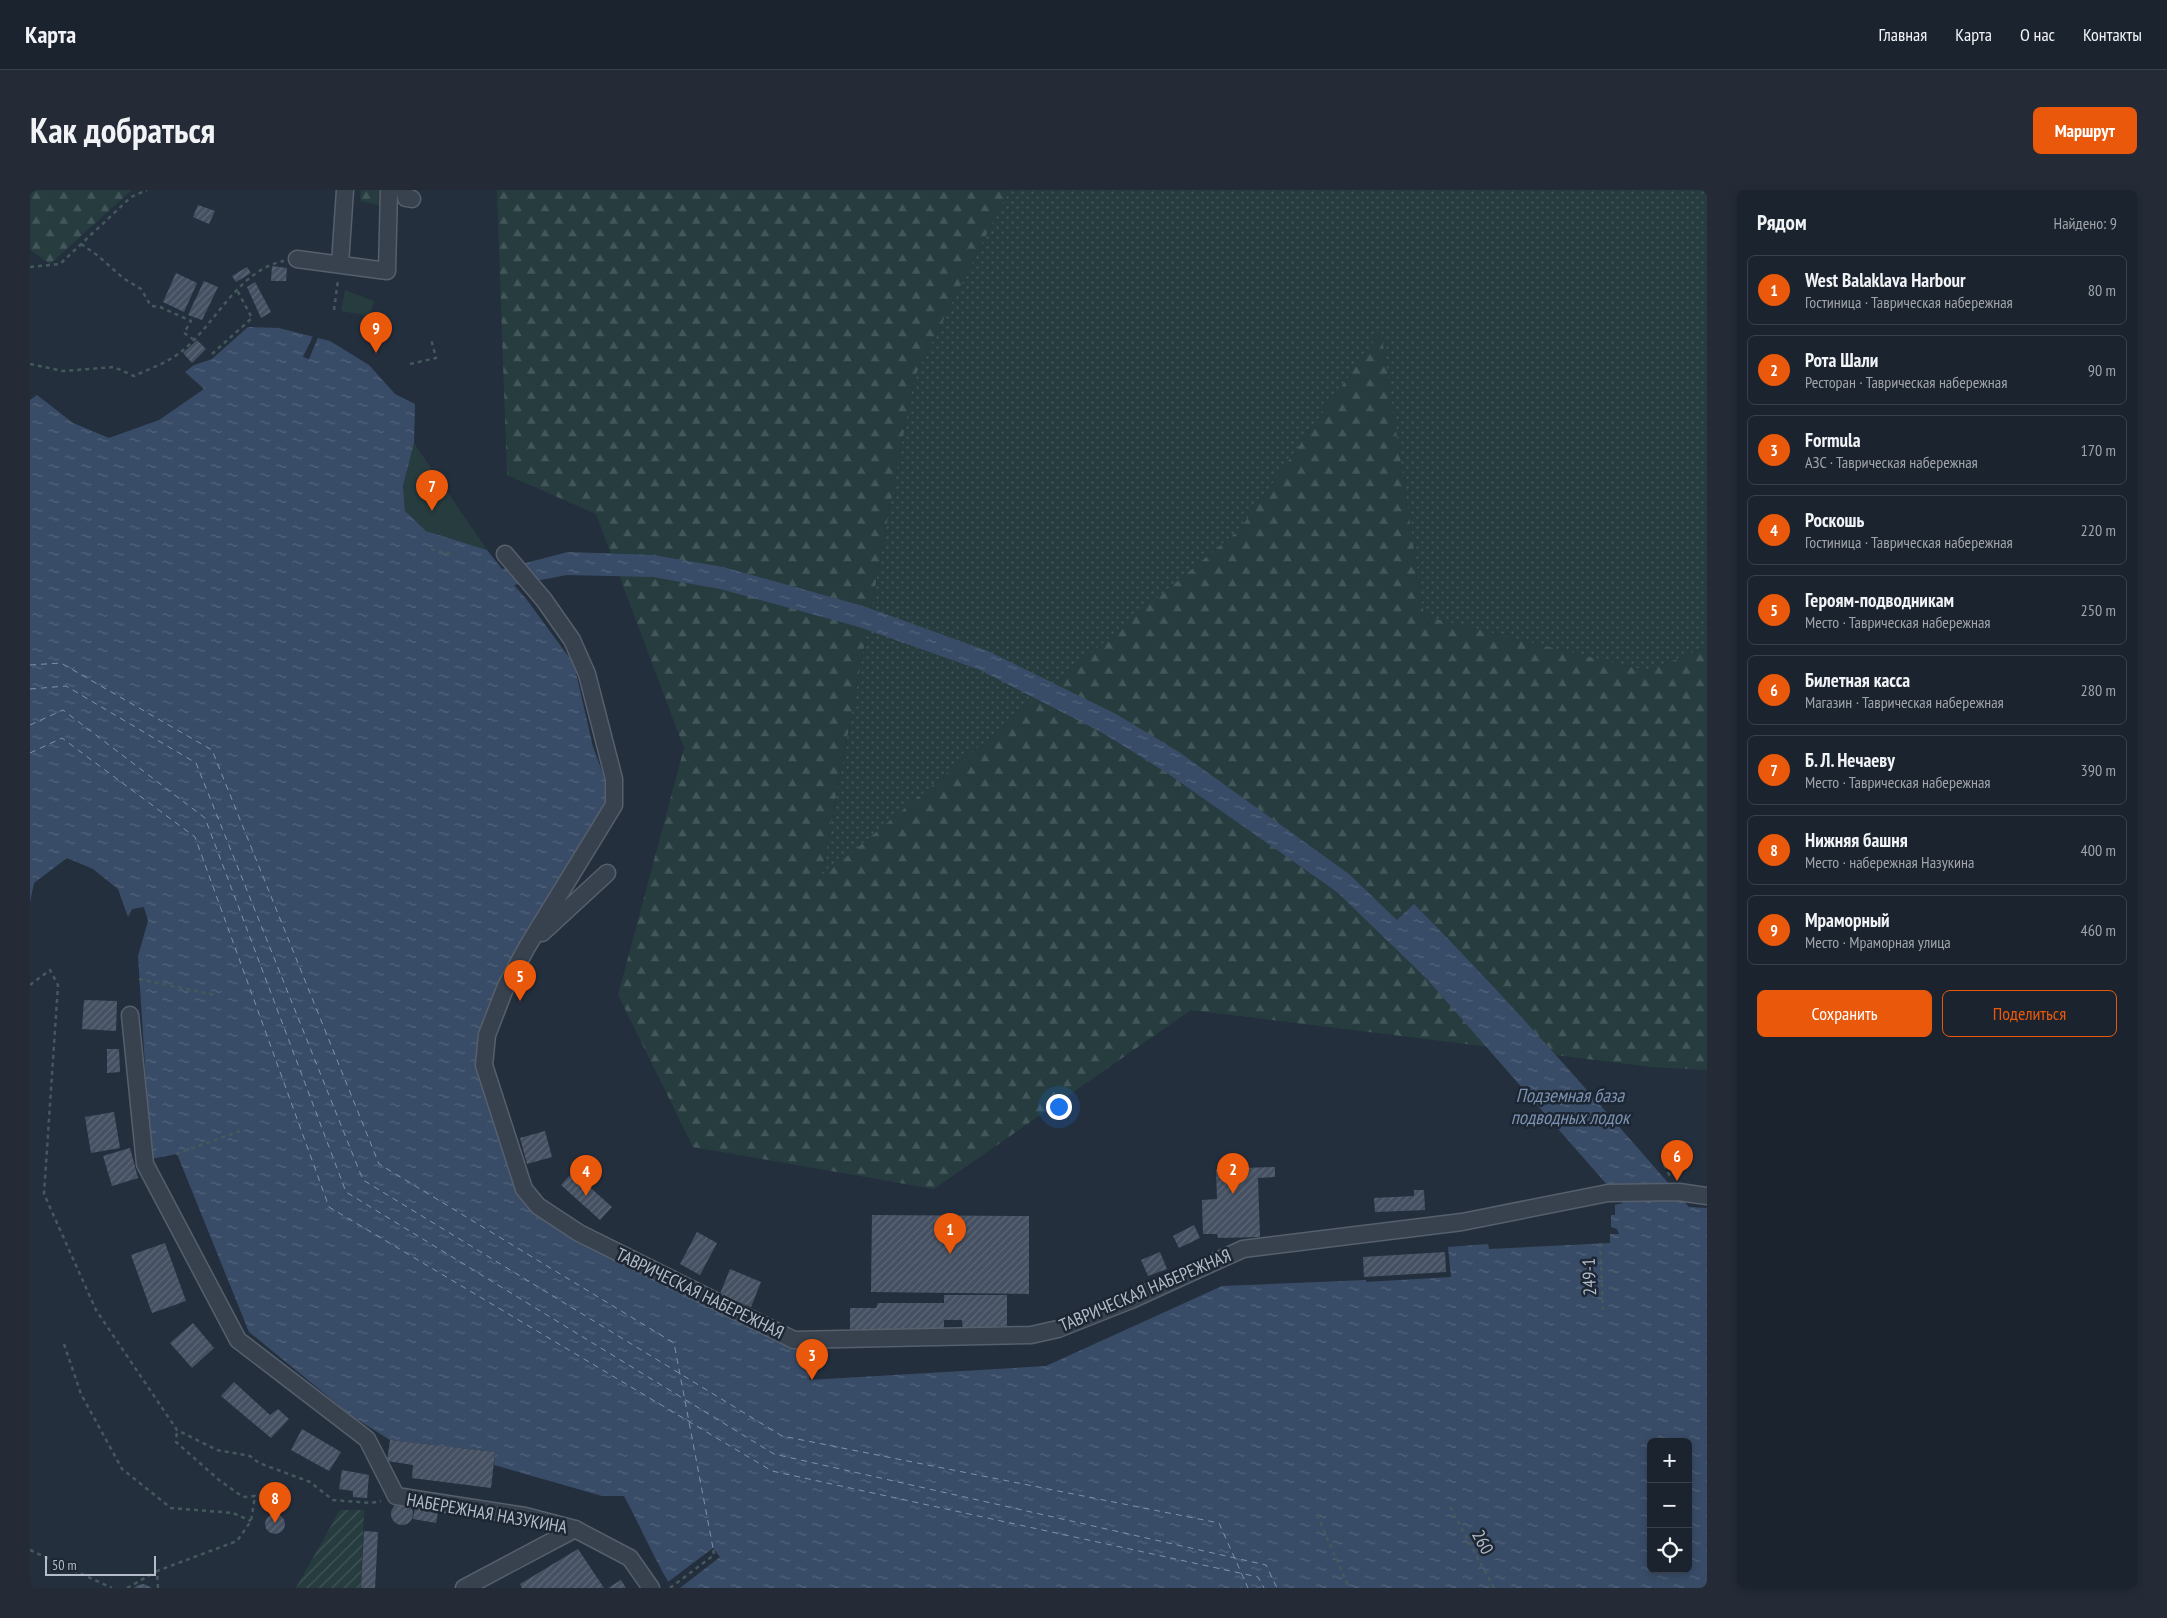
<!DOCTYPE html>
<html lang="ru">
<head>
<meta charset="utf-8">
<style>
	body { margin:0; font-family:"PT Sans Narrow",sans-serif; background:#242b36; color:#f1f3f6 }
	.controls { position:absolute; right:15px; bottom:15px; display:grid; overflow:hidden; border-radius:8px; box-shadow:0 2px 8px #0003 }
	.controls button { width:45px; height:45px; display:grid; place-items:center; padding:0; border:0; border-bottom:1px solid #39404a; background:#1b232e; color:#f1f3f6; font:25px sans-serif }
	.scale { position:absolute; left:15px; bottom:12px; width:111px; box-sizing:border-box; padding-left:5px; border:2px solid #b4bcc9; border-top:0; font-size:14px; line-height:18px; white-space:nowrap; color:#b4bcc9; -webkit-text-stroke:4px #1d2633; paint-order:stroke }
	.you { position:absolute; left:1028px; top:916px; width:18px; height:18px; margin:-12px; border:4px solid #fff; border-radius:50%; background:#1a73e8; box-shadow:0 0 0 8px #1a73e833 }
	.badge { display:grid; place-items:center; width:32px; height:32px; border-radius:50%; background:#ea580c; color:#fff; font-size:16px; font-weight:700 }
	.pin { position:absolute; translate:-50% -41px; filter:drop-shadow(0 1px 2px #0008) }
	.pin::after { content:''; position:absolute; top:26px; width:18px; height:15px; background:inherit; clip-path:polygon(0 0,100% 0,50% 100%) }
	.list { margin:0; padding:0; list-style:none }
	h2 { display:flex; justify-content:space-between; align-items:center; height:65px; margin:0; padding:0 20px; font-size:21px }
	h2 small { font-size:16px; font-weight:400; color:#a0a4aa }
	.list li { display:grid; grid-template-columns:32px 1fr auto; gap:15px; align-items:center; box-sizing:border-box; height:70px; margin:0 10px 10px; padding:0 10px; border:1px solid #39404a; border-radius:8px }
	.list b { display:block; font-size:19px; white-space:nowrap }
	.list p { margin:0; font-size:16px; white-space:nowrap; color:#a0a4aa }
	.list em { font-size:16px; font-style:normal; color:#a0a4aa }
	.actions { display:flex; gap:10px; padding:15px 20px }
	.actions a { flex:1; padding:11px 0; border:1px solid #ea580c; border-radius:8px; text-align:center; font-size:18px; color:#ea580c }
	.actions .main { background:#ea580c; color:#fff }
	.icon { flex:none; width:28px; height:28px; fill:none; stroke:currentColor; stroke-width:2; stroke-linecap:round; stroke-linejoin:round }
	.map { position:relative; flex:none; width:1677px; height:1398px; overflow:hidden; border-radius:8px }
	header { display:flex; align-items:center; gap:30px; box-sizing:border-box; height:70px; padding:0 25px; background:#1b232e; border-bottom:1px solid #39404a }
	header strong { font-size:24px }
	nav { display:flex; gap:28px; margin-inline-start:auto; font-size:18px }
	.intro { display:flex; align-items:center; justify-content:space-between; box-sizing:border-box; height:120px; padding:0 30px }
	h1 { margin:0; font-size:35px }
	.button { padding:12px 22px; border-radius:8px; background:#ea580c; color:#fff; font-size:18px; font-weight:700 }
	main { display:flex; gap:30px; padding:0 30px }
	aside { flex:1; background:#1b232e; border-radius:8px; box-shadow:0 2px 8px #0003 }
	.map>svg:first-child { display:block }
	.grass { fill:url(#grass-dots) }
	.forest { fill:url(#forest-firs) }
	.park { fill:#263c3f }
	.garden { fill:url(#garden-furrows) }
	.water { fill:url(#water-ripples); fill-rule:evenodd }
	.pier { fill:#242f3e }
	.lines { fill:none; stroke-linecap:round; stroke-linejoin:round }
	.ferry { stroke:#7c92b1; stroke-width:1; stroke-dasharray:6 5; stroke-linecap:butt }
	.building { fill:url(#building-hatch) }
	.minor-casing { stroke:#565f6c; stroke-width:19 }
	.path { stroke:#44595c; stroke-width:2.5; stroke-dasharray:4 4; stroke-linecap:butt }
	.minor { stroke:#38414e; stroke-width:16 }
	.labels { text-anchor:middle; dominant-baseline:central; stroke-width:5; stroke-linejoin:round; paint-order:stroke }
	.street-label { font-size:18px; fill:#b4bcc9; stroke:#1d2633 }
	.water-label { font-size:19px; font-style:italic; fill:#7c92b1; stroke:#1d2633 }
</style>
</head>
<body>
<header>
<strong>Карта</strong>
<nav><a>Главная</a><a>Карта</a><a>О нас</a><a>Контакты</a></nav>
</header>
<div class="intro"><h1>Как добраться</h1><a class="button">Маршрут</a></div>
<main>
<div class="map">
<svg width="1677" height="1398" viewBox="0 0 1677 1398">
	<defs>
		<pattern id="grass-dots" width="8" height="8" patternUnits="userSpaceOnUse" patternTransform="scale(1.25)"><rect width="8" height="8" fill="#263c3f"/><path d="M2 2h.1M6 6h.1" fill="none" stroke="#435659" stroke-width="1.8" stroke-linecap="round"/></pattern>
		<pattern id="forest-firs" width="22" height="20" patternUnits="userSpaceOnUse" patternTransform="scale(1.25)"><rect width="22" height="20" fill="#263c3f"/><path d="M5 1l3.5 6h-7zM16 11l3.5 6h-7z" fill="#435659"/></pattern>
		<pattern id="garden-furrows" width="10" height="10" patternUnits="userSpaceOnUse" patternTransform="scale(1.25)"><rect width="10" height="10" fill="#263c3f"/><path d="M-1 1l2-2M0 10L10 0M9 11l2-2" fill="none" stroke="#435659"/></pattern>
		<pattern id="water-ripples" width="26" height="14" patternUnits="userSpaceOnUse" patternTransform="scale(1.25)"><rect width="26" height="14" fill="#394c67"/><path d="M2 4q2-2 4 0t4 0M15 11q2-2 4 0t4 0" fill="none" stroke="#53647b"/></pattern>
		<pattern id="building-hatch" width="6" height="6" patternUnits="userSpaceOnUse" patternTransform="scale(1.25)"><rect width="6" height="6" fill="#455162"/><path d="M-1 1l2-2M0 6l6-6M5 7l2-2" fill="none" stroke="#5d6877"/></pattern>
	</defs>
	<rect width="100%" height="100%" fill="#242f3e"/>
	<!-- grass -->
	<path class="grass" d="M979,0H1677V457L1617,481L1394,426L1351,142L1210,339L791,689L884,188Z"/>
	<!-- forest -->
	<g class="forest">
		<path d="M0,0H102L20,74L0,60Z"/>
		<path d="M331,0H354V16L330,11Z"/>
		<path d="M467,0H979L884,188L791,688L1210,339L1351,141L1394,426L1617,481L1677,457V880L1622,877L1161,820L904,999L663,957L588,805L654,558L566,324L477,285Z"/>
	</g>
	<!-- park -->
	<g class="park">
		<path d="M315,100L344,111L340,126L311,121Z"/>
		<path d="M384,253L457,360L396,341L375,321L373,296Z"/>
	</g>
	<!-- garden -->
	<path class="garden" d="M310,1320H334L331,1398H266Z"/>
	<!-- water -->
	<path class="water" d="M218,137L249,138L300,151L339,175L365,204L385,214L384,253L373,296L375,321L396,341L457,360L472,379L538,362L623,365L693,377L833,416L958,461L1086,524L1149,562L1319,684L1367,730L1384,714C1480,811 1570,914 1659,1017L1677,1018V1398H642C624,1369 611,1337 594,1306H572L464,1275L465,1262L360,1250L322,1226L219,1142L147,964L121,969L108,766L118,731L114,717L102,719L98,727L88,699L63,679L37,668L4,693L0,712V210L7,205L43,233L79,248L129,230L174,199L155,182L164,175L182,169ZM537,385L623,387L690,399L829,437L950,480L1071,542L1137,583L1307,702L1396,788L1593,1013L1585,1015V1025H1581V1037L1587,1039L1589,1044H1580V1053L1459,1059L1458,1054L1418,1057L1421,1087L1336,1092V1090L1192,1096L1016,1176L779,1190L780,1154L505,1020L450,856L580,613L578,597L563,557L544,474L497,410L484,395ZM1621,1252H1658V1379H1621Z"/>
	<!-- pier -->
	<g class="pier">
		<path d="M284,144L289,145L279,169L273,167Z"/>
		<path d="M683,1358L690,1367L650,1398H642L638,1392Z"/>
	</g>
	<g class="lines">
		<!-- ferry -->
		<g class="ferry">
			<path d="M0,475L31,473L182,560L349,974L644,1153L683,1358"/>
			<path d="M0,499L36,496L166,573L333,990L752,1246L1189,1333L1218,1398"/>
			<path d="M0,535L33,520L175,628L316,1002L744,1264L1236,1375L1247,1398"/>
			<path d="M0,563L32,548L165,647L299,1017L742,1281L1228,1387L1234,1398"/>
		</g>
	</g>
	<!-- building -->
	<g class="building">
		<path d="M168,15L185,21L179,34L163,27Z"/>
		<path d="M242,76L257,78L256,91H241Z"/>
		<path d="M217,77L221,83L206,92L202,86Z"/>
		<path d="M146,83L167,93L154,122L133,112Z"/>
		<path d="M174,91L188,97L172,130L158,125Z"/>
		<path d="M225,92L241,122L231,128L217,97Z"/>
		<path d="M167,150L176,159L162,173L153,163Z"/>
		<path d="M54,810L87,811L86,841L52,839Z"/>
		<path d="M77,859H89L90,882L77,883Z"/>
		<path d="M84,922L90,958L61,963L55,927Z"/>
		<path d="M515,941L522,967L497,974L490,948Z"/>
		<path d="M100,958L108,988L82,996L73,966Z"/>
		<path d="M1199,972H1213V978L1245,977V987L1228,988L1230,1047L1188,1048L1187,1044H1173L1172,1010L1187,1009L1186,979H1199Z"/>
		<path d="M543,982L582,1017L570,1030L531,995Z"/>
		<path d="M1384,1000H1394L1395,1020L1345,1022L1344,1008L1384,1006Z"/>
		<path d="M842,1025L999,1026V1104L841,1102Z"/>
		<path d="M1164,1035L1170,1048L1149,1058L1143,1046Z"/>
		<path d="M667,1042L687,1053L670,1085L650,1074Z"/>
		<path d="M135,1053L156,1111L122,1123L101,1065Z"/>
		<path d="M1130,1062L1137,1079L1118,1086L1111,1070Z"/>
		<path d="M1415,1062L1416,1082L1334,1087L1333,1067Z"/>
		<path d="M700,1079L731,1092L721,1117L690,1104Z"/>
		<path d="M914,1105H977V1136H966V1142H933L932,1130H914V1142L820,1143V1118H846L848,1113H914Z"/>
		<path d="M163,1133L184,1158L162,1178L140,1153Z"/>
		<path d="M204,1192L240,1225L248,1219L259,1229L241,1248L191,1206Z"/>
		<path d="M272,1239L311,1262L299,1281L261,1260Z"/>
		<path d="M360,1250L465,1262L461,1298L382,1288L383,1275L357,1271Z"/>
		<path d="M312,1280L339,1285L337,1308L323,1307V1301L309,1299Z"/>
		<circle cx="372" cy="1324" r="11"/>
		<path d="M385,1318L408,1322L406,1333L383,1329Z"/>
		<circle cx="245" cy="1334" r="10"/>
		<path d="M334,1341L348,1342L345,1398H331Z"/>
		<path d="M548,1359L574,1398H492L490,1394Z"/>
		<path d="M591,1390L596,1398H578Z"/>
		<path d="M114,1394L122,1398H104L108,1395Z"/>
	</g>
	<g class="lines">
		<defs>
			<g id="minor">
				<path d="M374,0L376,8L382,9"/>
				<path d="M267,69L357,81L359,0"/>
				<path d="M310,74L315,0"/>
				<path d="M475,364L514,410L542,450L557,484L584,589V615L497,757L476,796L457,845L454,875L494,999L508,1016L549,1043L764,1150L1001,1145L1028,1139L1101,1110L1213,1059L1432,1032L1578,1003L1649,1002L1677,1006"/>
				<path d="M512,743L577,683"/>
				<path d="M100,825L115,974L208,1150L337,1249L366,1306L495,1326L545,1339L600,1368L621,1398"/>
				<path d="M434,1398L545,1339"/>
			</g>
		</defs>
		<!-- minor casing -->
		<use href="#minor" class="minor-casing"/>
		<!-- path -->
		<g class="path">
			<path d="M51,54L67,65L93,88L111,99L121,116L130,117L161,131L154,143L163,149"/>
			<path d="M0,77L30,74L101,7L117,0"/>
			<path d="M304,120L308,90"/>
			<path d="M182,164L222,128L207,100"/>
			<path d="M0,174L33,181L84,177L104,186C119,179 139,172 152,161C185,135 208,80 254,71"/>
			<path d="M380,174L406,168L401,149"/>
			<path d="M401,359L420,364"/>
			<path d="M109,789L185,805"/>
			<path d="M0,795L20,780L28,795L14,1004L66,1120L147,1240L187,1260L220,1266L229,1273L280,1292L303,1310L341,1313L351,1311"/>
			<path d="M146,964L210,941"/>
			<path d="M1634,975L1640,986"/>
			<path d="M1570,1053L1573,1120"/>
			<path d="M34,1154L51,1204L92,1279L141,1318L203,1323L221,1331"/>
			<path d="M1420,1317L1464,1398"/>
			<path d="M1287,1325L1319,1398"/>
			<path d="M0,1360L82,1398"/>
			<path d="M1211,1396V1398"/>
			<path d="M97,1398L127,1381"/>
			<path d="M128,1398L127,1381L207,1351L221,1331L225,1306L213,1307L189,1290L146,1252L147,1240"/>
			<path d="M640,1398L684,1365L683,1358"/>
		</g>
		<!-- minor -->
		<use href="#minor" class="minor"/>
	</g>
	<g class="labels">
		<!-- street labels -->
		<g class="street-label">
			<text transform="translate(1559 1087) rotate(-92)">249-1</text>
			<text transform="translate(1115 1100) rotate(-23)">ТАВРИЧЕСКАЯ НАБЕРЕЖНАЯ</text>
			<text transform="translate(670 1103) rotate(26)">ТАВРИЧЕСКАЯ НАБЕРЕЖНАЯ</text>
			<text transform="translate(457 1323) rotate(10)">НАБЕРЕЖНАЯ НАЗУКИНА</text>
			<text transform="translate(1453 1352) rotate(62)">260</text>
		</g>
		<!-- water labels -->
		<g class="water-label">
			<text x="1540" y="905">Подземная база<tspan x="1540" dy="22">подводных лодок</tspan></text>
		</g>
	</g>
</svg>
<div class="controls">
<button>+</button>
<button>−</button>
<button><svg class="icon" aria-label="locate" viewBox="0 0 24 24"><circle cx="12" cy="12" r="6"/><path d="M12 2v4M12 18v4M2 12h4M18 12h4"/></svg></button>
</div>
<div class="scale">50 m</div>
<div class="you"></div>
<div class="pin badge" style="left:920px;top:1064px">1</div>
<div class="pin badge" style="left:1203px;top:1004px">2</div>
<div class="pin badge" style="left:782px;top:1190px">3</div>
<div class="pin badge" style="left:556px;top:1006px">4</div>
<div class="pin badge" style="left:490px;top:811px">5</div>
<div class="pin badge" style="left:1647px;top:991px">6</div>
<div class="pin badge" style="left:402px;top:321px">7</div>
<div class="pin badge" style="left:245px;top:1333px">8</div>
<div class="pin badge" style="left:346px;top:163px">9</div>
</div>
<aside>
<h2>Рядом<small>Найдено: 9</small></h2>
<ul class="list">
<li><span class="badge">1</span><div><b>West Balaklava Harbour</b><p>Гостиница · Таврическая набережная</p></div><em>80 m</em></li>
<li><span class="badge">2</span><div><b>Рота Шали</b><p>Ресторан · Таврическая набережная</p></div><em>90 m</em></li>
<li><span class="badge">3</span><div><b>Formula</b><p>АЗС · Таврическая набережная</p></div><em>170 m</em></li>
<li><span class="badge">4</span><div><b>Роскошь</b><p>Гостиница · Таврическая набережная</p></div><em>220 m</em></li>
<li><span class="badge">5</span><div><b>Героям-подводникам</b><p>Место · Таврическая набережная</p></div><em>250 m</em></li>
<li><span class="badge">6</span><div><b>Билетная касса</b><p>Магазин · Таврическая набережная</p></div><em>280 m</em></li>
<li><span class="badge">7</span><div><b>Б. Л. Нечаеву</b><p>Место · Таврическая набережная</p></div><em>390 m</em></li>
<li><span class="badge">8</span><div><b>Нижняя башня</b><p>Место · набережная Назукина</p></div><em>400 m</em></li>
<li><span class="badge">9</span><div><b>Мраморный</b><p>Место · Мраморная улица</p></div><em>460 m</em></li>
</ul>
<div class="actions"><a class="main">Сохранить</a><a>Поделиться</a></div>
</aside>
</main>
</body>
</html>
